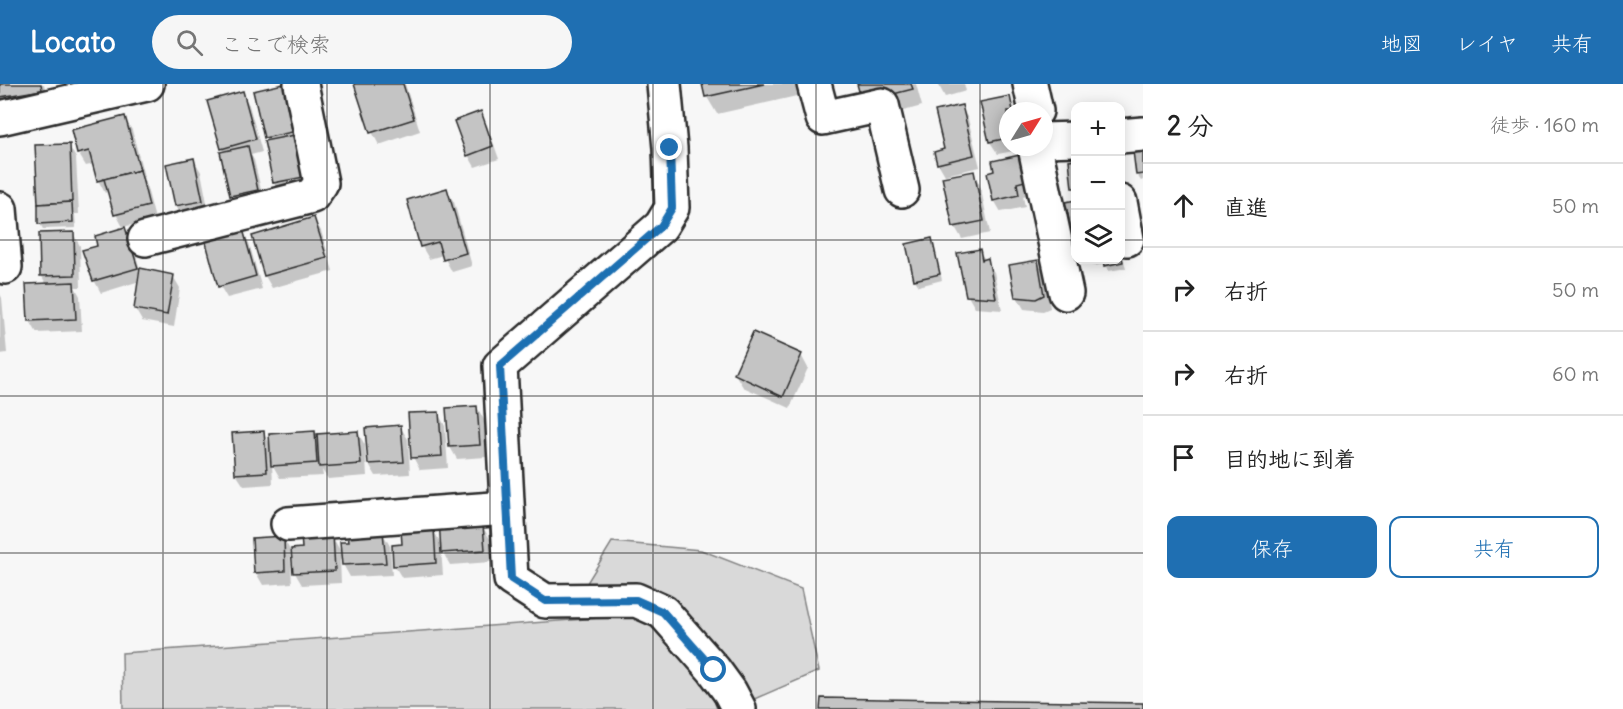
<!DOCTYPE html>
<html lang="ja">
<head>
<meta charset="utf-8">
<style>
	body { margin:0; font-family:Delius,"Klee One",sans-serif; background:#f6f6f6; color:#222 }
	.controls { position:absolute; right:18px; top:18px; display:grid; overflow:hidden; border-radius:12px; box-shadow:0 3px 15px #0003 }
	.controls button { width:54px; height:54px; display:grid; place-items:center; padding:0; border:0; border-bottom:2px solid #e0e0e0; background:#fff; color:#222; font:30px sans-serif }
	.compass { position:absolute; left:999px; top:18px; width:54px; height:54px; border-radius:50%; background:#fff; box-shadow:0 3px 15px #0003; rotate:53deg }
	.stop { position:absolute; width:18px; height:18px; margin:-14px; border:4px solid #1f6fb2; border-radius:50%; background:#fff }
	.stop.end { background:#1f6fb2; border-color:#fff; box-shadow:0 2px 6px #0008 }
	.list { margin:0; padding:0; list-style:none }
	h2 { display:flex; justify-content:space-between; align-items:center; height:78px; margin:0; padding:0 24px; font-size:26px }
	h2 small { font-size:20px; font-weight:400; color:#767676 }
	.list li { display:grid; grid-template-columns:39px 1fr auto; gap:18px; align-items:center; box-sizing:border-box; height:84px; padding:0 24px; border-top:2px solid #e0e0e0 }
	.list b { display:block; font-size:22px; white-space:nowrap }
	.list em { font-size:20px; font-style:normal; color:#767676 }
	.actions { display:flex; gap:12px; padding:18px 24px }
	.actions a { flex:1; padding:14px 0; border:2px solid #1f6fb2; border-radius:12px; text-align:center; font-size:21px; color:#1f6fb2 }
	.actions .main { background:#1f6fb2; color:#fff }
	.icon { flex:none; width:33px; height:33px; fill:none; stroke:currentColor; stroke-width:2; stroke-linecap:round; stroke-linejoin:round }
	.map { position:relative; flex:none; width:1143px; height:625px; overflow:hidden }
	header { display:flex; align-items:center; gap:36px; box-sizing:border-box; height:84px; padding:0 30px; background:#1f6fb2; color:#fff }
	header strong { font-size:28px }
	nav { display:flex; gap:33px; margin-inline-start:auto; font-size:21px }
	.search { width:420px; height:54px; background:#f6f6f6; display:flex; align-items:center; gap:15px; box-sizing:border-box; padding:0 21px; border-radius:33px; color:#767676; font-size:22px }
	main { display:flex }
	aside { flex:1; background:#fff }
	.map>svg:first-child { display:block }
	.green { fill:#d9d9d9; stroke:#828282; stroke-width:1.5 }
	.shadow { fill:#0003 }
	.building { fill:#c4c4c4; stroke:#2b2b2b; stroke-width:1.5 }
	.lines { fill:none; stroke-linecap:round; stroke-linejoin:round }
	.minor-casing { stroke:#2b2b2b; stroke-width:38 }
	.minor { stroke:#fff; stroke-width:33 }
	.route { stroke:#1f6fb2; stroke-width:8 }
	.grid { fill:none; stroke:#2b2b2b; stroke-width:1.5; stroke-opacity:0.55 }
</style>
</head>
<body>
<header>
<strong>Locato</strong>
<div class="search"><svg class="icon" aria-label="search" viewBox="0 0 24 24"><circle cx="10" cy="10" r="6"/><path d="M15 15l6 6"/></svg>ここで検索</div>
<nav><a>地図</a><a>レイヤ</a><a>共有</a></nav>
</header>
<main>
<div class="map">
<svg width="1143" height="625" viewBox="0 0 1143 625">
	<rect width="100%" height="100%" fill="#f7f7f7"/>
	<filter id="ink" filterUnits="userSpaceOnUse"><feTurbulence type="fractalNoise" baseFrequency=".0167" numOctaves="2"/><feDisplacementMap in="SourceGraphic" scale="12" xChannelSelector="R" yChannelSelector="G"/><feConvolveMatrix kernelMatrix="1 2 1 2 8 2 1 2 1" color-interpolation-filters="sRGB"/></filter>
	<g filter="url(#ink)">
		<!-- green -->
		<g class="green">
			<path d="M612,458L701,466L801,505L819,587L752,616L695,542L654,503L585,502Z"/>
			<path d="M640,531L710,605L717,625H123L122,569Z"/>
		</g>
		<!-- shadow -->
		<g class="shadow">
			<path d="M0,0H44L48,18L0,27Z"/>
			<path d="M356,0H405L420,47L379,61L372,48Z"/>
			<path d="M704,0H808L810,9L717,30L707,13Z"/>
			<path d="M859,0H916L922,22L874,35Z"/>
			<path d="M938,0H964L966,7L945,13Z"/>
			<path d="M283,2L315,104L282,111L274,99L268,58L265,53Z"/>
			<path d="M242,9L249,21L262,68L251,71L254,76L264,118L239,124L232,111L225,69L222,64Z"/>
			<path d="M1009,14L1016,27H1008V63H1024V65L998,70L990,58L982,19Z"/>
			<path d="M961,22L968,35L980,83L945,91L938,79L946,67Z"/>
			<path d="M480,29L487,41L499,75L475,83L468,71Z"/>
			<path d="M124,34L132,46L155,135L123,143L132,157L140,186L173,192L180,204L174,243L142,237L135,225L140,197L101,209L94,196L99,163L124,145L116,130L109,107L105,109L98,96L94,80L86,82L78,69Z"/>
			<path d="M1143,60V96L1141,97L1137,91Z"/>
			<path d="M69,62L76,74L79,130H75L76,144L43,145L40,140Z"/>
			<path d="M1019,73L1026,85L1031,110L1023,112L1025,123L1001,128L994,116L995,88Z"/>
			<path d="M194,76L201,88L209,129L183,134L176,122L168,81Z"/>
			<path d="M973,88L980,101L990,149L962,155L955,143L944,95Z"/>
			<path d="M446,106L454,118L472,182L452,188L443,171L429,175L422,163L409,117Z"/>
			<path d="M314,135L321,147L333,187L272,204L265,192L254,153Z"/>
			<path d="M242,146L249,159L262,205L227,214L220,202Z"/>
			<path d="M73,149L80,162L81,203H75L80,212L82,247L37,249L30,237L47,201L41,191Z"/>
			<path d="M931,156L934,162L942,196L919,202L915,196L907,161Z"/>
			<path d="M1120,164L1126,184L1109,187L1106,180L1093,182L1090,176H1120Z"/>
			<path d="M979,167L994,188L1002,226L975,224L968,212Z"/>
			<path d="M1038,178L1045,190L1050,224L1043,227L1024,225L1017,213Z"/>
			<path d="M0,210L2,214L7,269L0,270Z"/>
			<path d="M801,271L808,284L790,324L743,303L735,290Z"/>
			<path d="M477,323L484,336L486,373L457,375L450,363Z"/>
			<path d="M438,329L445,342L448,384L420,386L413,373Z"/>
			<path d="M400,343L408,355L410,390L376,392L369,380L367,345Z"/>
			<path d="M263,348L271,362L314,348L319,357L358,349L365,361L367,392L328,395L322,386L323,392L280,394L272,380L273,400L244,402L236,390Z"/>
			<path d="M482,442L490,455L491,478L450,481L441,465L443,491L402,494L394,481L403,461L433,446L442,461Z"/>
			<path d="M383,450L390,462L392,491L350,493L340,475L341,499L302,501L295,489L304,466L332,452L342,470L351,459Z"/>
			<path d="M283,454L290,466L292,499L263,501L256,489Z"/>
		</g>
		<!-- building -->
		<g class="building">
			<path d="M0,0H41L42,6L0,13Z"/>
			<path d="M283,0L290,5L297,47L264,54L253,7Z"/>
			<path d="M354,0H403L414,35L370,49Z"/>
			<path d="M702,0H764L705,13Z"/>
			<path d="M857,0H911L913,5L862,18Z"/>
			<path d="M243,7L256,55L221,65L207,17Z"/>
			<path d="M1010,12L1013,27H1008V54L989,58L980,18Z"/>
			<path d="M962,21L974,71L937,80L934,68L944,65L935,27Z"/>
			<path d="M481,27L493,62L467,72L454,37Z"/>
			<path d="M125,32L140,86L97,97L89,67L77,70L71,46Z"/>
			<path d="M300,50L309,92L273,99L264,57Z"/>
			<path d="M1143,58V90L1136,91L1132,59Z"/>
			<path d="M70,60L72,118L38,120L35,61Z"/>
			<path d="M248,62L258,106L230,112L220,68Z"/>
			<path d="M1020,71L1025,97L1017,99L1019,111L993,117L987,89L994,87L992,77Z"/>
			<path d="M194,74L203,117L175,122L166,80Z"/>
			<path d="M1076,75V104H1072L1069,76Z"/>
			<path d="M140,86L149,122L114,131L104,95Z"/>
			<path d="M974,87L984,137L953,143L942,93Z"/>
			<path d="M447,104L466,169L443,176L438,158L420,163L407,116Z"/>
			<path d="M1076,116V145L1071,146L1065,118Z"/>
			<path d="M72,118L73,138L38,140V120Z"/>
			<path d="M314,133L327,174L264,192L252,152Z"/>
			<path d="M125,143L138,184L93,197L82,166L97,162L95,152Z"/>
			<path d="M243,145L256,192L218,203L205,155Z"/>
			<path d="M74,148L75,191L40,192L39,149Z"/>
			<path d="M932,154L940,190L914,196L906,160Z"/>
			<path d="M1120,163L1123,178L1104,182L1103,176H1120Z"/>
			<path d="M980,165L982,176L988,174L996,214L966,212L957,169Z"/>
			<path d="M1038,176L1044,211L1036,215L1015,213L1009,181Z"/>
			<path d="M140,184L174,191L167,231L134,225Z"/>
			<path d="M74,198L76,235L28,237L26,200Z"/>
			<path d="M753,248L802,270L783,313L734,290Z"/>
			<path d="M477,322L480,361L449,363L446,324Z"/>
			<path d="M439,328L442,372L411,374L408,329Z"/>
			<path d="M401,341L404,378L368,380L365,344Z"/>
			<path d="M264,347L267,388L235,390L232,349Z"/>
			<path d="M315,347L317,379L271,382L269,350Z"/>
			<path d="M358,347L361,380L319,383L317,350Z"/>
			<path d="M439,433L483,441L485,466L441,469Z"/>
			<path d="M434,444L436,479L393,482L392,461L402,460L401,446Z"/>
			<path d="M383,448L386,479L342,481L340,458H349L348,450Z"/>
			<path d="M333,450L335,487L293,489L291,465L302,464L301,452Z"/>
			<path d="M284,452L285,487L254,489L252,454Z"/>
			<path d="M821,614L1143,619V625H820Z"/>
		</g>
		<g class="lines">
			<defs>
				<g id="minor">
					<path d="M664,0L670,64L672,124L661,142L500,282L511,495L545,517L636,516L663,528L714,586L730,608L739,625"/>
					<path d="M814,0L823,34L882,21L902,106"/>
					<path d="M1030,0L1036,27"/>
					<path d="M0,34L147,0"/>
					<path d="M1120,52L1143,50"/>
					<path d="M1044,56L1076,55"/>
					<path d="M1039,63L1036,68L1066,209"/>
					<path d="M1120,118L1127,155"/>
					<path d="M0,125L5,183"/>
					<path d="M145,155L312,112L321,99L301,0"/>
					<path d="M288,440L507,424"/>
				</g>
			</defs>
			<!-- minor casing -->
			<use href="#minor" class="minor-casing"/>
			<!-- minor -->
			<use href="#minor" class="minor"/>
		</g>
	</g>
	<g class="lines" filter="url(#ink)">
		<!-- route -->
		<path class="route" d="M670,64L672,124L661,142L500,282L511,495L545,517L636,516L663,528L714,586"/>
	</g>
	<!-- grid -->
	<path class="grid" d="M163,0V625M327,0V625M490,0V625M653,0V625M816,0V625M980,0V625M0,156H1076M1120,156H1143M0,312H1143M0,469H1143"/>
</svg>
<div class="controls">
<button>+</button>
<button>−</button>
<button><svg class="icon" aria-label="layers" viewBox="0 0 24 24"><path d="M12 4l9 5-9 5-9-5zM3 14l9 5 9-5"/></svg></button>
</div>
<svg class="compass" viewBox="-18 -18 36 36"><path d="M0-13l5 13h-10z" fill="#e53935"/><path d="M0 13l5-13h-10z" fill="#767676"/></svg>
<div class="stop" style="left:714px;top:586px"></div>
<div class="stop end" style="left:670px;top:64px"></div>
</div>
<aside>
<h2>2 分<small>徒歩 · 160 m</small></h2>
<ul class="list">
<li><svg class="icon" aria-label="ahead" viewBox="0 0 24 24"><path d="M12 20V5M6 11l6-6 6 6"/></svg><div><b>直進</b></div><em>50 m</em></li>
<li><svg class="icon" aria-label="right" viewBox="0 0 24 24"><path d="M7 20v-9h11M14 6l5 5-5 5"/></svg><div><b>右折</b></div><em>50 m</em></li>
<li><svg class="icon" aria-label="right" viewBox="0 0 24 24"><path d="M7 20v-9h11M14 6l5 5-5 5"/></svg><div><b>右折</b></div><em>60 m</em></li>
<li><svg class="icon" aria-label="arrive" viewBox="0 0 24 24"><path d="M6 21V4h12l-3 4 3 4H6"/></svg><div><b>目的地に到着</b></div></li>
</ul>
<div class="actions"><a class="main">保存</a><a>共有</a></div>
</aside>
</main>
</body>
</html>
